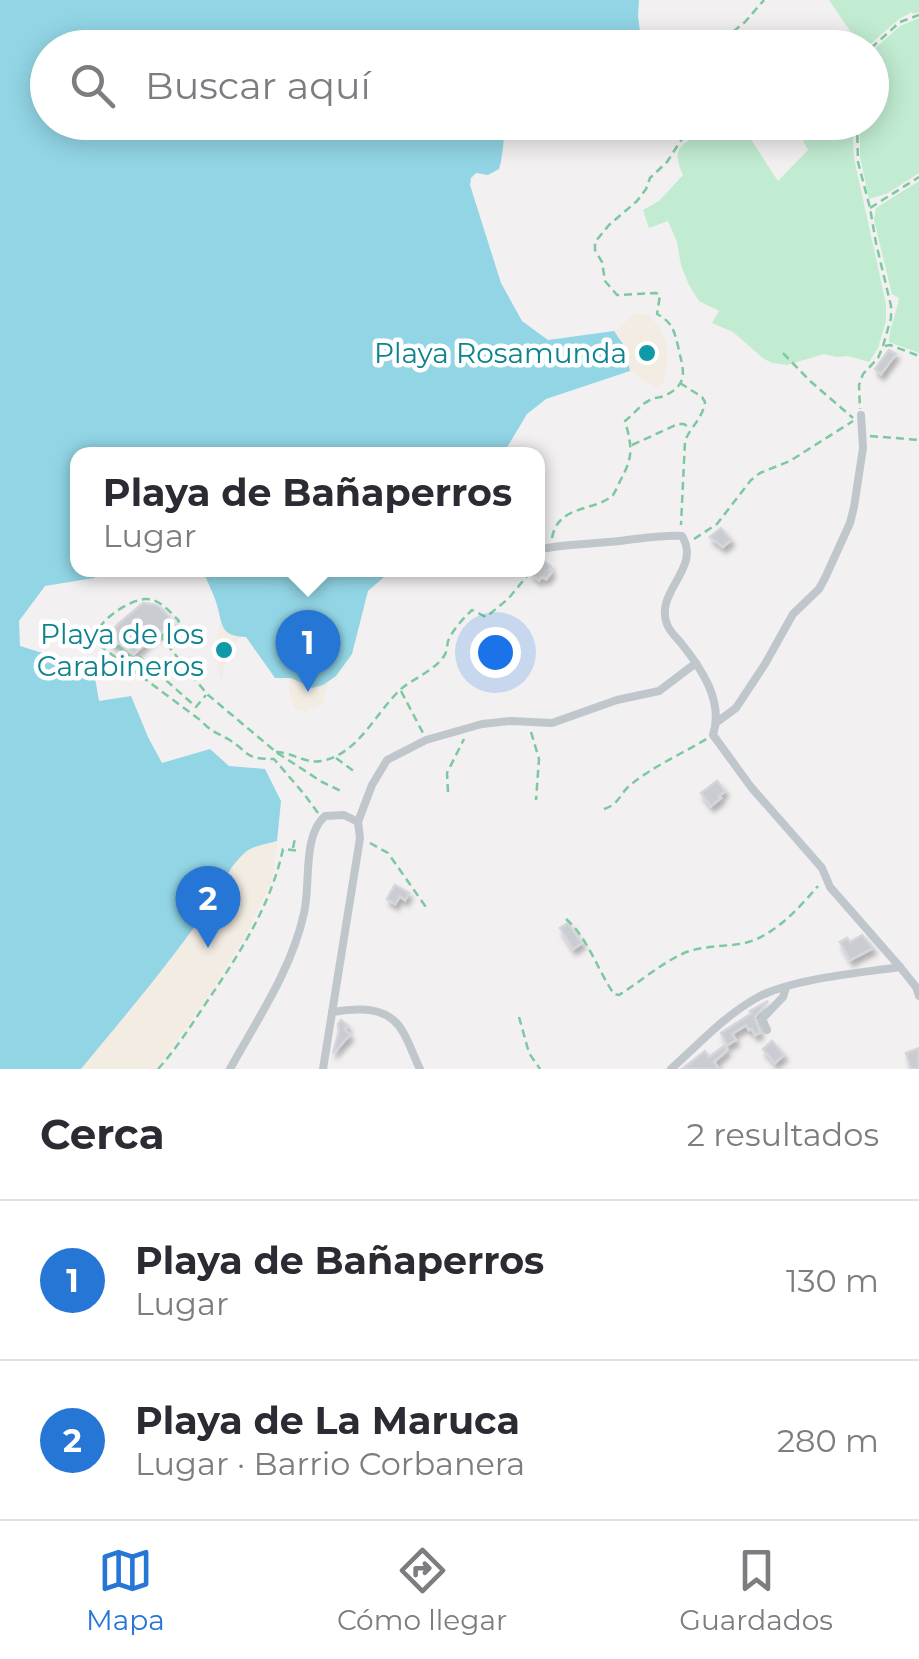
<!DOCTYPE html>
<html lang="es">
<head>
<meta charset="utf-8">
<style>
	body { margin:0; font-family:Montserrat,sans-serif; background:#f7f7f7; color:#2b2b33 }
	.you { position:absolute; left:495px; top:652px; width:35px; height:35px; margin:-25px; border:8px solid #fff; border-radius:50%; background:#1a73e8; box-shadow:0 0 0 15px #1a73e833 }
	.badge { display:grid; place-items:center; width:65px; height:65px; border-radius:50%; background:#2676d6; color:#fff; font-size:32px; font-weight:700 }
	.pin { position:absolute; translate:-50% -82px; filter:drop-shadow(0 2px 5px #0008) }
	.pin::after { content:''; position:absolute; top:52px; width:35px; height:30px; background:inherit; clip-path:polygon(0 0,100% 0,50% 100%) }
	.popup { position:absolute; left:70px; top:447px; width:475px; height:130px; box-sizing:border-box; display:grid; place-content:center; border-radius:20px; background:#fff; filter:drop-shadow(0 2px 8px #0005); font-size:32px; white-space:nowrap; color:#7c7c81 }
	.popup b { font-size:38px; color:#2b2b33 }
	.popup::after { content:''; position:absolute; left:50%; top:100%; margin-left:-20px; border:20px solid transparent; border-top-color:#fff }
	.list { margin:0; padding:0; list-style:none }
	h2 { display:flex; justify-content:space-between; align-items:center; height:130px; margin:0; padding:0 40px; font-size:42px }
	h2 small { font-size:32px; font-weight:400; color:#7c7c81 }
	.list li { display:grid; grid-template-columns:65px 1fr auto; gap:30px; align-items:center; box-sizing:border-box; height:160px; padding:0 40px; border-top:2px solid #e1e1e2 }
	.list b { display:block; font-size:38px; white-space:nowrap }
	.list p { margin:0; font-size:32px; white-space:nowrap; color:#7c7c81 }
	.list em { font-size:32px; font-style:normal; color:#7c7c81 }
	.icon { flex:none; width:55px; height:55px; fill:none; stroke:currentColor; stroke-width:2; stroke-linecap:round; stroke-linejoin:round }
	.map { position:relative; flex:none; width:919px; height:1069px; overflow:hidden }
	.search { position:absolute; background:#fff; box-shadow:0 5px 25px #0003; left:30px; right:30px; top:30px; height:110px; display:flex; align-items:center; gap:25px; box-sizing:border-box; padding:0 35px; border-radius:55px; color:#7c7c81; font-size:38px }
	.sheet { height:450px; background:#fff }
	nav { display:flex; justify-content:space-around; align-items:center; box-sizing:border-box; height:140px; border-top:2px solid #e1e1e2; background:#fff; font-size:28px; color:#7c7c81 }
	nav a { display:grid; justify-items:center; gap:5px }
	nav .on { color:#2676d6 }
	.map>svg:first-child { display:block }
	.green { fill:#c1ecd1 }
	.sand { fill:#f2ece2 }
	.water { fill:#92d6e6 }
	.building { fill:#caccd2; stroke:#d4d6db; stroke-width:2.5; filter:url(#shadow) }
	.lines { fill:none; stroke-linecap:round; stroke-linejoin:round }
	.path { stroke:#7cc8a1; stroke-width:2.5; stroke-dasharray:8 5; stroke-linecap:butt }
	.minor { stroke:#bfc7cd; stroke-width:8 }
	.culture-dot { fill:#0f9aa8; stroke:#fff; stroke-width:4 }
	.labels { text-anchor:middle; dominant-baseline:central; stroke-width:9; stroke-linejoin:round; paint-order:stroke }
	.culture-label { font-size:28px; fill:#0d838f; stroke:#fff; text-anchor:end }
</style>
</head>
<body>
<div class="map">
<svg width="919" height="1069" viewBox="0 0 919 1069">
	<defs>
		<filter id="shadow"><feDropShadow dx="3" dy="5.5" stdDeviation="2.5" flood-color="#0004"/></filter>
	</defs>
	<rect width="100%" height="100%" fill="#f2f0f0"/>
	<!-- green -->
	<g class="green">
		<path d="M829,0H919V12L913,14L912,12L899,19L867,47H861Z"/>
		<path d="M919,18V173L888,193L869,199L860,157V123L872,122V51L900,26Z"/>
		<path d="M825,123H852L854,158L886,304V321L878,348L869,362L848,356L837,357L824,354L787,365L773,363L764,359L733,332L712,323L719,311L699,301L689,285L681,265L677,242L668,221L649,228L643,210L659,201L683,175C670,146 682,145 706,130L730,133L742,131L744,136L748,135L778,181L808,150L800,135L806,128Z"/>
		<path d="M919,181V353L889,342C889,327 897,313 899,298L892,294L874,220L876,208Z"/>
	</g>
	<!-- sand -->
	<g class="sand">
		<path d="M636,313L649,315C671,341 670,351 663,383L654,388L630,371L625,347L614,331Z"/>
		<path d="M220,623L225,631L240,637L225,662L221,682C217,664 214,640 220,623Z"/>
		<path d="M291,678L312,688L328,682L323,703L306,712L297,710C290,701 287,689 291,678Z"/>
		<path d="M277,842L273,878L247,933L216,985L164,1059L154,1069H81C124,1017 169,964 207,909C220,890 229,865 247,851C256,845 267,844 277,842Z"/>
	</g>
	<!-- water -->
	<g class="water">
		<path d="M0,0H639L638,16L642,47L48,48V122L508,123C502,137 504,154 499,169L488,175L476,173L471,178L470,185L501,283L522,321L548,340L614,331L625,347L630,371L546,399L527,414L503,454H78V570H98L94,578L45,586L19,621L20,646L72,662L95,678L99,701L131,696L148,737L162,763L210,749L229,766L265,769L281,801L277,841C267,844 256,845 247,851C229,865 220,890 207,909C169,964 124,1017 81,1069H0Z"/>
		<path d="M200,570H392L368,591L352,654L336,676L323,685L312,688L291,678H275L246,637C220,636 223,626 217,605C214,594 208,584 204,573Z"/>
	</g>
	<!-- building -->
	<g class="building">
		<path d="M889,350L896,354L881,374L875,369Z"/>
		<path d="M721,528L731,540L723,547L710,537Z"/>
		<path d="M545,562L551,567L549,570L552,572L546,579L542,577L539,580L531,574Z"/>
		<path d="M143,603L156,605L162,609L174,623L161,633L159,631L134,654L118,642L115,646L110,642V635L118,624Z"/>
		<path d="M717,781L725,791L719,796L721,798L711,806L701,793Z"/>
		<path d="M395,885L409,893L405,900L400,896L395,904L387,899Z"/>
		<path d="M568,923L582,943L573,949L560,928Z"/>
		<path d="M862,935L873,948L850,960L840,942L847,938L850,942Z"/>
		<path d="M768,1001L755,1017L760,1033L755,1035L752,1029L749,1030L746,1025L732,1034L736,1040L727,1045L721,1033L752,1013L750,1011Z"/>
		<path d="M341,1020L348,1026L344,1029L350,1035L333,1053L339,1031L338,1024Z"/>
		<path d="M772,1041L784,1055L775,1063L763,1049Z"/>
		<path d="M724,1046L727,1050L714,1062L719,1069H682L705,1051L709,1057Z"/>
		<path d="M919,1048V1069H911L906,1053Z"/>
	</g>
	<g class="lines">
		<!-- path -->
		<g class="path">
			<path d="M713,48L745,22L764,0"/>
			<path d="M871,48L900,22L919,15"/>
			<path d="M792,122L802,126L813,122"/>
			<path d="M857,122L858,162L870,208L876,243L891,306V318L883,346L878,358L863,374L859,385L860,409"/>
			<path d="M710,126L718,122"/>
			<path d="M691,128L709,126L732,130L758,122"/>
			<path d="M737,135L749,128"/>
			<path d="M870,208L919,177"/>
			<path d="M885,346L890,345L919,356"/>
			<path d="M783,353L810,381L853,418"/>
			<path d="M680,383L702,397L705,402C703,418 691,426 685,441L681,525"/>
			<path d="M870,436L919,440"/>
			<path d="M632,445L678,424H684L688,427"/>
			<path d="M552,538C558,504 595,512 613,495C615,492 619,484 620,481C634,456 632,447 625,421C633,415 641,404 650,400C655,397 661,398 666,395C691,383 682,367 678,346C674,330 672,322 657,314L660,295L656,293L617,295L605,281L602,262L595,250V242L609,225L637,201L646,189L650,178L667,162L689,128"/>
			<path d="M694,539L717,524L751,480L760,473L790,461L853,421"/>
			<path d="M538,562L544,555"/>
			<path d="M117,646L136,661L140,657L196,707L206,695"/>
			<path d="M401,691L423,733"/>
			<path d="M531,732L539,759L536,800"/>
			<path d="M276,752C292,752 305,764 321,761C358,755 376,712 401,689C414,678 434,671 444,656C447,652 447,646 448,641C453,629 463,619 472,610L486,617L508,599L532,570"/>
			<path d="M336,758L355,772"/>
			<path d="M448,792L447,773L464,739"/>
			<path d="M604,809C618,805 619,796 628,787C651,767 682,754 708,738"/>
			<path d="M318,813L304,794L274,759C243,759 251,753 228,739C214,731 213,733 200,720L99,645C98,639 97,635 99,629C104,617 132,599 146,599C160,599 170,612 179,621L161,637L207,694L276,752L322,782L343,792"/>
			<path d="M370,843L388,853L428,910"/>
			<path d="M293,848L295,838"/>
			<path d="M566,919C588,938 598,971 614,994L619,995C640,982 660,964 684,953C704,945 725,947 745,943C774,936 799,908 818,886"/>
			<path d="M519,1017L529,1053L540,1069"/>
			<path d="M158,1069C177,1048 192,1024 208,1000C240,953 271,905 283,849L300,851"/>
		</g>
		<!-- minor -->
		<g class="minor">
			<path d="M547,548C574,543 600,544 627,540C646,538 663,535 682,536C702,568 654,592 667,624C669,631 676,637 681,643C701,668 724,701 713,735L716,739L751,787L822,868L830,887L900,967L916,987L919,996"/>
			<path d="M717,722L736,708L765,664L793,614L819,589L825,578L850,523L854,507L863,448L861,415"/>
			<path d="M358,822L372,785L387,760L426,740L482,724L511,721L552,723L617,700L659,691L696,663"/>
			<path d="M332,1012C358,1008 388,1005 403,1032C410,1044 414,1057 420,1069"/>
			<path d="M767,1030L762,1019L783,997L786,987"/>
			<path d="M230,1069C257,1020 292,969 304,913C311,884 302,836 325,816L344,815L358,822L360,838L323,1069"/>
			<path d="M671,1069C700,1043 727,1013 762,995C799,978 859,973 900,967"/>
		</g>
	</g>
	<!-- markers -->
	<g class="culture-dot">
		<circle cx="647" cy="353" r="10"/>
		<circle cx="224" cy="650" r="10"/>
	</g>
	<g class="labels">
		<!-- culture labels -->
		<g class="culture-label">
			<text x="627" y="353">Playa Rosamunda</text>
			<text x="204" y="634">Playa de los<tspan x="204" dy="32">Carabineros</tspan></text>
		</g>
	</g>
</svg>
<div class="you"></div>
<div class="pin badge" style="left:308px;top:692px">1</div>
<div class="popup"><b>Playa de Bañaperros</b>Lugar</div>
<div class="pin badge" style="left:208px;top:948px">2</div>
<div class="search"><svg class="icon" aria-label="search" viewBox="0 0 24 24"><circle cx="10" cy="10" r="6"/><path d="M15 15l6 6"/></svg>Buscar aquí</div>
</div>
<section class="sheet">
<h2>Cerca<small>2 resultados</small></h2>
<ul class="list">
<li><span class="badge">1</span><div><b>Playa de Bañaperros</b><p>Lugar</p></div><em>130 m</em></li>
<li><span class="badge">2</span><div><b>Playa de La Maruca</b><p>Lugar · Barrio Corbanera</p></div><em>280 m</em></li>
</ul>
</section>
<nav>
<a class="on"><svg class="icon" aria-label="map" viewBox="0 0 24 24"><path d="M3 6l6-2 6 2 6-2v14l-6 2-6-2-6 2zM9 4v14M15 6v14"/></svg>Mapa</a>
<a><svg class="icon" aria-label="directions" viewBox="0 0 24 24"><path d="M12 3l9 9-9 9-9-9zM9 14v-3h6M13 9l2 2-2 2"/></svg>Cómo llegar</a>
<a><svg class="icon" aria-label="saved" viewBox="0 0 24 24"><path d="M7 4h10v16l-5-4-5 4z"/></svg>Guardados</a>
</nav>
</body>
</html>
